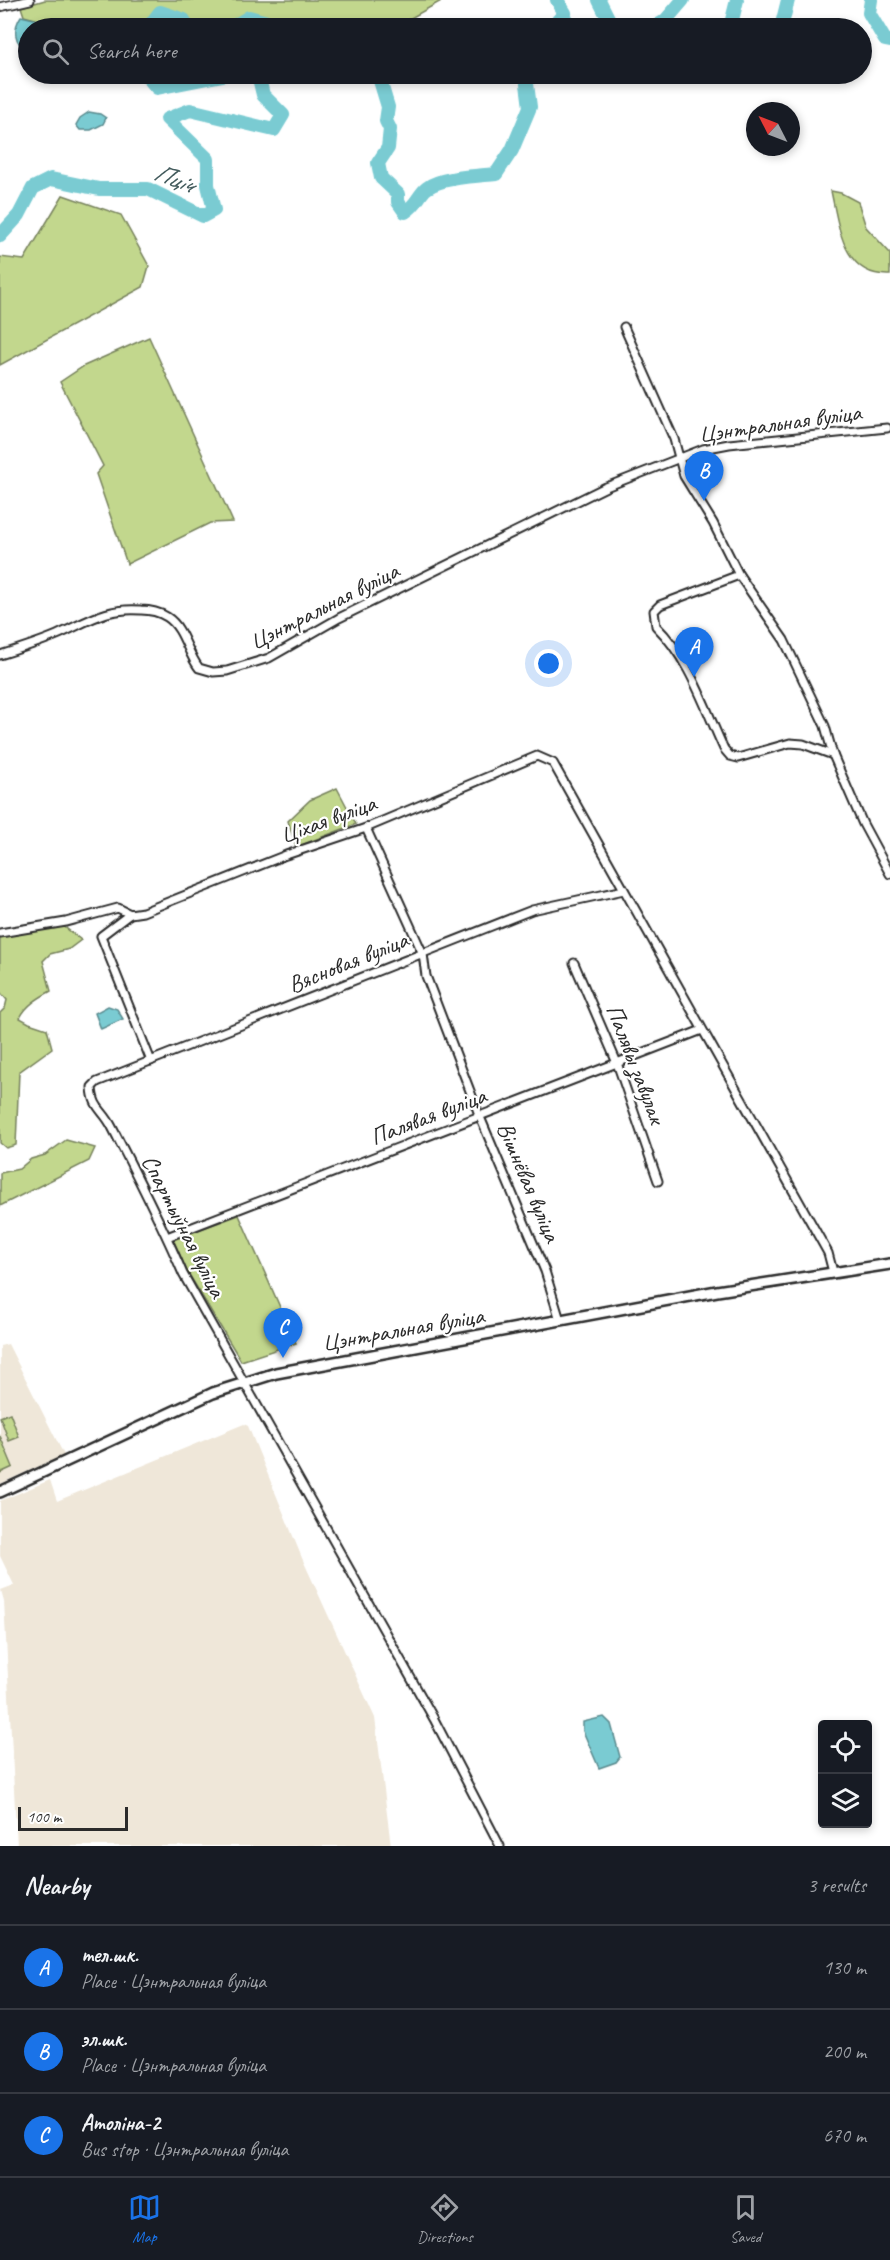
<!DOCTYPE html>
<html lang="en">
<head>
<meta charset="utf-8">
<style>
	body { margin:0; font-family:Caveat,sans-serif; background:#20242c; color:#f1f3f6 }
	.controls { position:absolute; right:18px; bottom:18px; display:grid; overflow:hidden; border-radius:6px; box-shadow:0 3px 9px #0003 }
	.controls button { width:54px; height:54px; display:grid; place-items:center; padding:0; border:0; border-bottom:2px solid #363941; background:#171b24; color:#f1f3f6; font:30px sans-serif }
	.compass { position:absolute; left:746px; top:102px; width:54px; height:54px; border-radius:50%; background:#171b24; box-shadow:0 3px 9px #0003; rotate:312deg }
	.scale { position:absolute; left:18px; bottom:15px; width:110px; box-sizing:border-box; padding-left:6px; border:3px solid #2b2b2b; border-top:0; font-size:16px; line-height:21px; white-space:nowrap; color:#2b2b2b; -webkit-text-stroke:4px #fff; paint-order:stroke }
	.you { position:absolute; left:549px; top:664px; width:21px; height:21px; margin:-15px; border:4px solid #fff; border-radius:50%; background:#1a73e8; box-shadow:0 0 0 9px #1a73e833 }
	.badge { display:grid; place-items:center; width:39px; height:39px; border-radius:50%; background:#1a73e8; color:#fff; font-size:20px; font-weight:700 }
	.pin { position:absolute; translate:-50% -50px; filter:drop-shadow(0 2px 3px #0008) }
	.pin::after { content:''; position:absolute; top:32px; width:21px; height:18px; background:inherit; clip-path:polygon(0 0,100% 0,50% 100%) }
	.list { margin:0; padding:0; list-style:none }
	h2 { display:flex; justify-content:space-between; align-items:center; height:78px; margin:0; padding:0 24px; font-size:26px }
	h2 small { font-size:20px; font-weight:400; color:#9ea1a6 }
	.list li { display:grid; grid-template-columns:39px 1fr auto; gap:18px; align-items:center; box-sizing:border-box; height:84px; padding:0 24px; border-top:2px solid #363941 }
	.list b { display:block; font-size:22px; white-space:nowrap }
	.list p { margin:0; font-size:20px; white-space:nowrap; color:#9ea1a6 }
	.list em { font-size:20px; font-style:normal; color:#9ea1a6 }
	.icon { flex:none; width:33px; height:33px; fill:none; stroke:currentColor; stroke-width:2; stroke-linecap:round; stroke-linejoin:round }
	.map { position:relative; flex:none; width:890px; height:1846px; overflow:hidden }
	.search { position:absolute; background:#171b24; box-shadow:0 3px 9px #0003; left:18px; right:18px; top:18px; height:66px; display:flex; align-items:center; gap:15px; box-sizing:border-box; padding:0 21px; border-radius:33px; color:#9ea1a6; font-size:22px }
	.sheet { height:330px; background:#171b24 }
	nav { display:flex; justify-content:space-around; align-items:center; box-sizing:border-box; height:84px; border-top:2px solid #363941; background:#171b24; font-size:16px; color:#9ea1a6 }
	nav a { display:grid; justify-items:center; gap:3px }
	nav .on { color:#1a73e8 }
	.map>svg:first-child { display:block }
	.built { fill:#efe7d9 }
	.green { fill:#c2d78d; stroke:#76815c; stroke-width:1.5 }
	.water { fill:#7acbd2; stroke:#5a8b8f; stroke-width:1.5 }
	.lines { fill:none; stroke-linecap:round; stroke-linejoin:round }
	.river { stroke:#7acbd2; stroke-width:14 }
	.street-casing { stroke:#2b2b2b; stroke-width:11 }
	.secondary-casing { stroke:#2b2b2b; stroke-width:14 }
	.street { stroke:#fff; stroke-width:7 }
	.secondary { stroke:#fff; stroke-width:9 }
	.labels { text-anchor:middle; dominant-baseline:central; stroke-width:4.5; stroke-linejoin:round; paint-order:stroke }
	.street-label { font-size:24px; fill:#2b2b2b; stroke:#fff }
	.water-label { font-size:26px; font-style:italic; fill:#435b5d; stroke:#fff }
</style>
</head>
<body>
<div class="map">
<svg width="890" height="1846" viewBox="0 0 890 1846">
	<rect width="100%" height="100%" fill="#fff"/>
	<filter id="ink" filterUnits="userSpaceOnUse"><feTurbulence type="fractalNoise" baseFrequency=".0167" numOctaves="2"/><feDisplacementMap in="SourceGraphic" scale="12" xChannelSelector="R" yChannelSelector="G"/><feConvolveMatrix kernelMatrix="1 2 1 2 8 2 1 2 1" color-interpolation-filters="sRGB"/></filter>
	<g filter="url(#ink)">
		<!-- built -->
		<g class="built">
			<path d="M8,1344L64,1455L0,1484V1346Z"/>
			<path d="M244,1424L248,1426L302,1558L375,1718L391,1846H17L4,1601L1,1590L14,1585L0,1556V1501L50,1480L57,1501Z"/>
		</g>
		<!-- green -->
		<g class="green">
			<path d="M45,0H443L402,23L387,26L361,21L311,28L249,15L228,28H191L187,18L160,10L146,28H47V22L24,16L21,7Z"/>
			<path d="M831,191L841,193L858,202L866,227L890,253V275C843,277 839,227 831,191Z"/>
			<path d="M63,195L121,215L149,266L143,287L0,365V257L24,260Z"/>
			<path d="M149,337L233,522L210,523L127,564L96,474L103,466L60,382L84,366Z"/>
			<path d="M337,788L356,824L296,847L288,821L310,800Z"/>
			<path d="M62,925L81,940L69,949L50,954L43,961L51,991C40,997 26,1005 20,1018L29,1023L47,1029L52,1048L19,1072L16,1145L6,1148L0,1143V1013L5,1008L7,1000L0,992V935Z"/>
			<path d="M66,1140L95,1148L89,1161L0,1206V1173L19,1169L31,1159L45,1155Z"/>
			<path d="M239,1215L296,1343L241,1361L187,1271L173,1239Z"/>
			<path d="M10,1413L19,1437L9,1441L0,1417Z"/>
			<path d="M0,1436L13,1467L0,1473Z"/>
		</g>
		<!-- water -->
		<g class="water">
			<path d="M21,16L47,22V28H28V49C13,44 13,28 21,16Z"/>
			<path d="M89,112L100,114L106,118L103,124L91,130H80L76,125L80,118Z"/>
			<path d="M108,1006L117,1009L123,1019L101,1029L95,1013Z"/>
			<path d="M604,1717L611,1724L620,1757L616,1762L599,1768L583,1731V1722Z"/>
		</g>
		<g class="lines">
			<!-- river -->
			<g class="river">
				<path d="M599,0L613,28"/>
				<path d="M871,0L869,13L885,40L890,41"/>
				<path d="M148,28L160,12L184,20L187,28"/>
				<path d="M231,28L249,17L289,28"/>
				<path d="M551,28L565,13L557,0"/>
				<path d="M653,28L665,21L683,0"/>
				<path d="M730,28L737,0"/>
				<path d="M781,28L788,0"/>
				<path d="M145,74L157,88L228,74"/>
				<path d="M378,74L388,107L386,121L390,129L388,148L378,163L381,178L398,194V202L405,212C418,204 418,195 427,188C441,177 478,176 496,174L512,150L530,107L527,84L529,74"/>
				<path d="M0,236L19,215L33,188L51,179L99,189H148L203,216L214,210L208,185V159L167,119L190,110L274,130L283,115L263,95L258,74"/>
			</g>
			<defs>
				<g id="street">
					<path d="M0,7L30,0"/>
					<path d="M624,327L674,439L684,476L713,523L739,575L784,640L825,726L833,755L863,824L890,874"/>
					<path d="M739,575L660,605L654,611L656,626C689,658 705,708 724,749L730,756L738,758L790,743L803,744L833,755"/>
					<path d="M0,655C19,649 38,643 57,635C87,622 106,607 141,610C150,610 159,612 167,617C184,628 187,653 199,668L213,672L227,671L269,658L339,618L606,487L703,449L729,444L887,428"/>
					<path d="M366,828L423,954L426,976L480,1117L545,1271L560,1320"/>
					<path d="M130,914L143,912L286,855L366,828L537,756L553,763L828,1253L833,1272"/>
					<path d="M130,914L101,936L151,1061"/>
					<path d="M0,933L66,922L118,908L130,914"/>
					<path d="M574,963L617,1063L658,1181"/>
					<path d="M167,1237L702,1030"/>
					<path d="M500,1846L434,1719L183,1274C162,1224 137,1176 112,1127C103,1109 93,1109 92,1087L97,1082L532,910L624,890"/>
				</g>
				<path id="secondary" d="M0,1492L213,1393L276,1373L717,1291L890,1264"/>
			</defs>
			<!-- street casing -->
			<use href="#street" class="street-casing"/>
			<!-- secondary casing -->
			<use href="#secondary" class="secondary-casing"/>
			<!-- street -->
			<use href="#street" class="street"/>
			<!-- secondary -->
			<use href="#secondary" class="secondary"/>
		</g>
	</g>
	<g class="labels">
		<!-- street labels -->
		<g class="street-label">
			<text transform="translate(780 423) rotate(-8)">Цэнтральная вуліца</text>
			<text transform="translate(324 606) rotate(-27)">Цэнтральная вуліца</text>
			<text transform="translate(328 819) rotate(-20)">Ціхая вуліца</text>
			<text transform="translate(348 962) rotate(-22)">Вясновая вуліца</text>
			<text transform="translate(636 1064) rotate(69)">Палявы завулак</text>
			<text transform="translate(428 1116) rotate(-21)">Палявая вуліца</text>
			<text transform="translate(529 1182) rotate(67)">Вішнёвая вуліца</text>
			<text transform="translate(184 1226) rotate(63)">Спартыўная вуліца</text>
			<text transform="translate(403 1329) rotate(-10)">Цэнтральная вуліца</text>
		</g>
		<!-- water labels -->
		<g class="water-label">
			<text transform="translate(174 178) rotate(21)">Пціч</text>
		</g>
	</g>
</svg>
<div class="controls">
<button><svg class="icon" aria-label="locate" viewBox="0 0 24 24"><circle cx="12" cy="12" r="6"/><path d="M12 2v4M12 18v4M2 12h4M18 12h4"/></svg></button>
<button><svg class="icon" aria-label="layers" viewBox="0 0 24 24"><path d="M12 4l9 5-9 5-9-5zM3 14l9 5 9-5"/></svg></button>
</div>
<svg class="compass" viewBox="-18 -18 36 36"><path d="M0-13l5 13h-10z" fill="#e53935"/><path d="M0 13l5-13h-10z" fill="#9ea1a6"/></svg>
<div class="scale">100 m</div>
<div class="you"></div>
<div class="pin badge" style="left:694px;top:677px">A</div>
<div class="pin badge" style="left:704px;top:501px">B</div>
<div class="pin badge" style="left:283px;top:1358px">C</div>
<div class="search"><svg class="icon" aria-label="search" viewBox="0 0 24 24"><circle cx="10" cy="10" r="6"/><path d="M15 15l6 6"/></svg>Search here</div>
</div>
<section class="sheet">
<h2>Nearby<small>3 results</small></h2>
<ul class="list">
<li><span class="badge">A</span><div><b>тел.шк.</b><p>Place · Цэнтральная вуліца</p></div><em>130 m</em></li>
<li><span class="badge">B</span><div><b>эл.шк.</b><p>Place · Цэнтральная вуліца</p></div><em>200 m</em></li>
<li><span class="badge">C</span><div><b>Атоліна-2</b><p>Bus stop · Цэнтральная вуліца</p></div><em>670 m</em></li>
</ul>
</section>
<nav>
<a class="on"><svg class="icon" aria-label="map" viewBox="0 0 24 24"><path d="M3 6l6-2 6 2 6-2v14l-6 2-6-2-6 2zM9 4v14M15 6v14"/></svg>Map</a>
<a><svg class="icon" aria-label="directions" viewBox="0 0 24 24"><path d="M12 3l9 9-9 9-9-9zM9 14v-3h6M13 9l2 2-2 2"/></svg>Directions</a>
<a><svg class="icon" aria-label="saved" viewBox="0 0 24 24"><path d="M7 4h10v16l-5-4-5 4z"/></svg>Saved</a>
</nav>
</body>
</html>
